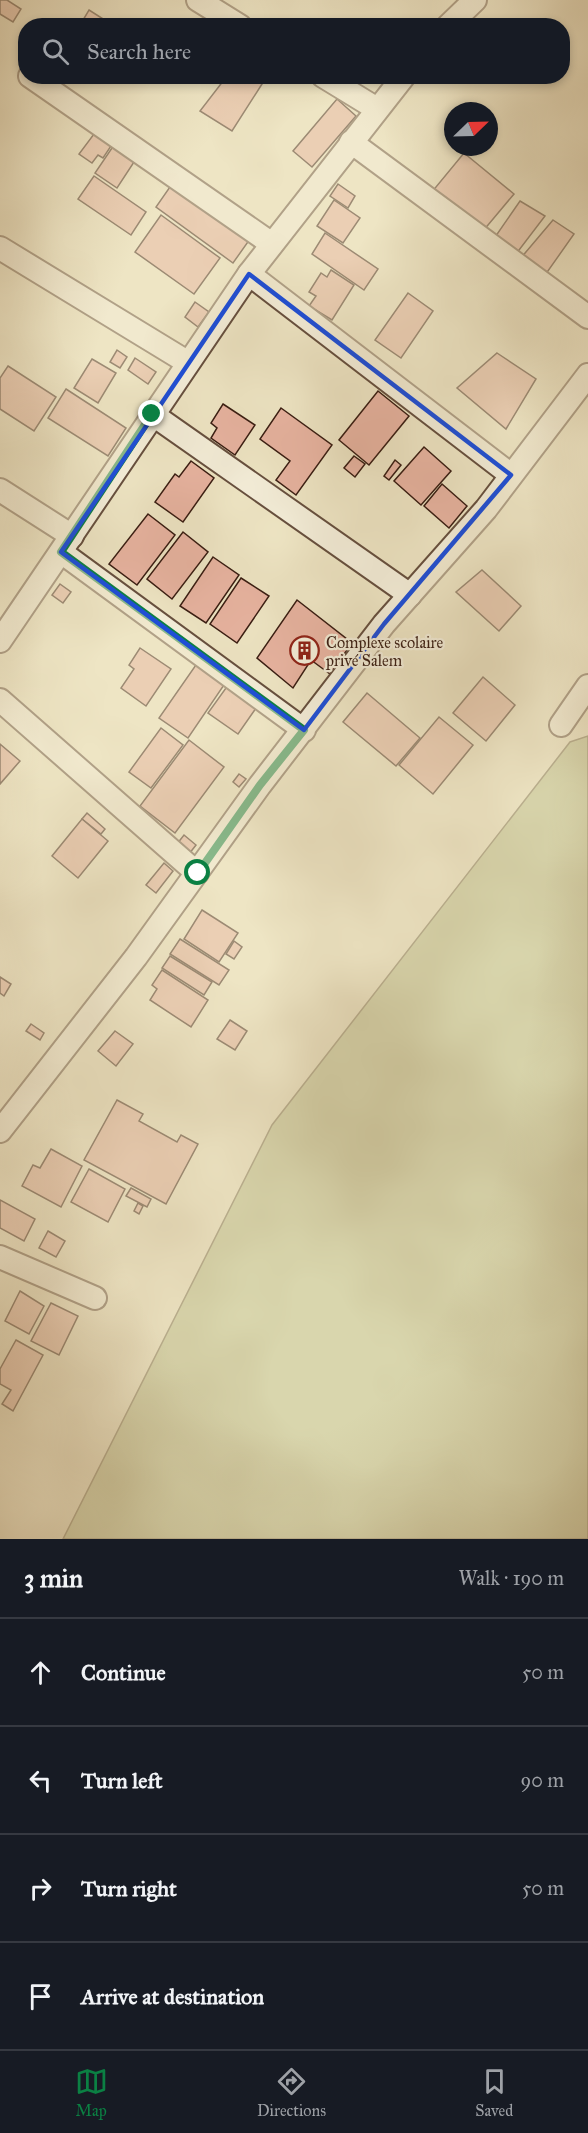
<!DOCTYPE html>
<html lang="en">
<head>
<meta charset="utf-8">
<style>
	body { margin:0; font-family:"IM FELL Great Primer",serif; background:#242831; color:#f1f3f6 }
	.compass { position:absolute; left:444px; top:102px; width:54px; height:54px; border-radius:50%; background:#171b24; box-shadow:0 3px 9px #0003; rotate:67deg }
	.stop { position:absolute; width:18px; height:18px; margin:-14px; border:4px solid #0b8043; border-radius:50%; background:#fff }
	.stop.end { background:#0b8043; border-color:#fff; box-shadow:0 2px 6px #0008 }
	.list { margin:0; padding:0; list-style:none }
	h2 { display:flex; justify-content:space-between; align-items:center; height:78px; margin:0; padding:0 24px; font-size:26px }
	h2 small { font-size:20px; font-weight:400; color:#9ea1a6 }
	.list li { display:grid; grid-template-columns:39px 1fr auto; gap:18px; align-items:center; box-sizing:border-box; height:108px; padding:0 24px; border-top:2px solid #363941 }
	.list b { display:block; font-size:22px; white-space:nowrap }
	.list em { font-size:20px; font-style:normal; color:#9ea1a6 }
	.icon { flex:none; width:33px; height:33px; fill:none; stroke:currentColor; stroke-width:2; stroke-linecap:round; stroke-linejoin:round }
	.map { position:relative; flex:none; width:588px; height:1539px; overflow:hidden }
	.search { position:absolute; background:#171b24; box-shadow:0 3px 9px #0003; left:18px; right:18px; top:18px; height:66px; display:flex; align-items:center; gap:15px; box-sizing:border-box; padding:0 21px; border-radius:24px; color:#9ea1a6; font-size:22px }
	.sheet { height:510px; background:#171b24 }
	nav { display:flex; justify-content:space-around; align-items:center; box-sizing:border-box; height:84px; border-top:2px solid #363941; background:#171b24; font-size:16px; color:#9ea1a6 }
	nav a { display:grid; justify-items:center; gap:3px }
	nav .on { color:#0b8043 }
	.map>svg:first-child { display:block }
	.green { fill:#bec390; stroke:#7c7051; stroke-width:1.5 }
	.building { fill:#e7b3a0; stroke:#391d12; stroke-width:1.5 }
	.lines { fill:none; stroke-linecap:round; stroke-linejoin:round }
	.minor-casing { stroke:#664f3e; stroke-width:26 }
	.minor { stroke:#f4eed9; stroke-width:22 }
	.route { stroke:#0b8043; stroke-width:8 }
	.marked { fill:none; stroke:#1d4ed8; stroke-width:4.5; stroke-linejoin:round }
	.labels { text-anchor:middle; dominant-baseline:central; stroke-width:4.5; stroke-linejoin:round; paint-order:stroke }
	.poi-label { font-size:16px; fill:#391d12; stroke:#f4eed9; text-anchor:start }
</style>
</head>
<body>
<div class="map">
<svg width="588" height="1539" viewBox="0 0 588 1539">
	<rect width="100%" height="100%" fill="#eee5c4"/>
	<filter id="stains"><feTurbulence type="fractalNoise" baseFrequency=".00333" numOctaves="4"/><feColorMatrix values="0 0 0 0 .2 0 0 0 0 .09 0 0 0 0 .02 0 0 0 .5 -.17"/></filter>
	<radialGradient id="worn" r=".72"><stop offset=".6" stop-color="#630" stop-opacity="0"/><stop offset="1" stop-color="#630" stop-opacity=".3"/></radialGradient>
	<!-- green -->
	<path class="green" d="M588,736V1539H63L272,1125L570,742Z"/>
	<!-- building -->
	<g class="building">
		<path d="M0,0H7L21,9L13,22L0,14Z"/>
		<path d="M89,10L108,22L106,26H91L83,20Z"/>
		<path d="M227,76H254L262,84L232,131L200,111Z"/>
		<path d="M337,99L356,116L312,167L293,151Z"/>
		<path d="M94,134L111,146L103,158L98,155L92,163L79,154Z"/>
		<path d="M114,145L136,159L117,188L95,173Z"/>
		<path d="M464,153L514,194L483,231L431,193Z"/>
		<path d="M94,176L146,212L131,235L78,199Z"/>
		<path d="M172,184L250,239L233,263L156,207Z"/>
		<path d="M338,184L355,196L348,208L330,196Z"/>
		<path d="M334,200L360,218L343,243L317,226Z"/>
		<path d="M520,201L545,216L516,254L493,240Z"/>
		<path d="M161,215L220,258L194,294L135,252Z"/>
		<path d="M553,220L574,234L543,278L520,259Z"/>
		<path d="M325,233L378,269L364,290L312,254Z"/>
		<path d="M331,270L354,285L332,320L309,306L316,296L309,292L321,273L327,277Z"/>
		<path d="M408,293L433,311L401,358L375,340Z"/>
		<path d="M195,302L209,312L198,327L185,317Z"/>
		<path d="M117,350L127,357L120,368L110,362Z"/>
		<path d="M497,353L536,379L506,429L457,388Z"/>
		<path d="M135,358L156,372L148,384L128,370Z"/>
		<path d="M92,359L116,373L98,403L74,388Z"/>
		<path d="M8,366L56,397L34,431L0,409V378Z"/>
		<path d="M66,389L126,428L108,456L48,418Z"/>
		<path d="M378,391L409,416L369,465L339,440Z"/>
		<path d="M223,404L255,425L235,455L211,438L217,428L211,423Z"/>
		<path d="M281,408L332,445L296,495L276,480L290,461L260,439Z"/>
		<path d="M424,447L451,471L421,505L394,481Z"/>
		<path d="M354,456L365,464L355,477L344,468Z"/>
		<path d="M395,460L401,465L389,480L384,476Z"/>
		<path d="M191,461L214,478L183,522L155,502L175,474L179,477Z"/>
		<path d="M442,484L467,506L449,528L424,506Z"/>
		<path d="M148,514L175,535L137,585L109,564Z"/>
		<path d="M183,532L208,552L172,599L147,579Z"/>
		<path d="M213,557L239,575L206,623L180,606Z"/>
		<path d="M482,570L521,606L499,631L456,592Z"/>
		<path d="M241,578L269,596L237,643L210,624Z"/>
		<path d="M60,584L71,592L63,603L52,595Z"/>
		<path d="M297,600L352,643L330,674L311,660L293,688L257,658Z"/>
		<path d="M140,648L171,669L146,706L121,688L134,669L129,665Z"/>
		<path d="M198,662L226,682L188,738L159,718Z"/>
		<path d="M483,677L515,705L486,741L453,713Z"/>
		<path d="M231,681L261,701L238,734L208,713Z"/>
		<path d="M367,693L420,738L396,766L343,722Z"/>
		<path d="M439,717L473,745L433,794L399,765Z"/>
		<path d="M161,728L183,745L151,788L129,772Z"/>
		<path d="M189,740L224,767L175,833L140,806Z"/>
		<path d="M0,744L20,761L0,784Z"/>
		<path d="M239,774L246,779L239,787L233,782Z"/>
		<path d="M87,813L105,829L101,834L82,819Z"/>
		<path d="M82,819L108,841L78,878L52,856Z"/>
		<path d="M184,835L196,845L189,854L177,844Z"/>
		<path d="M164,863L173,871L156,893L146,885Z"/>
		<path d="M202,910L238,933L219,962L184,939Z"/>
		<path d="M180,939L229,970L219,985L170,954Z"/>
		<path d="M234,941L242,947L234,959L226,954Z"/>
		<path d="M170,956L212,982L204,995L162,968Z"/>
		<path d="M162,970L208,1000L191,1027L150,1000L157,989L152,985Z"/>
		<path d="M0,977L11,984L4,996L0,993Z"/>
		<path d="M230,1020L247,1031L235,1050L217,1039Z"/>
		<path d="M31,1024L44,1033L40,1040L26,1031Z"/>
		<path d="M115,1031L133,1044L116,1066L98,1051Z"/>
		<path d="M117,1100L143,1114L139,1121L177,1142L181,1135L198,1144L166,1204L84,1160Z"/>
		<path d="M51,1149L82,1166L61,1207L22,1186L33,1165L40,1168Z"/>
		<path d="M89,1169L125,1189L108,1222L71,1202Z"/>
		<path d="M131,1188L151,1199L147,1207L126,1196Z"/>
		<path d="M0,1200L35,1219L24,1241L0,1228Z"/>
		<path d="M138,1203L143,1206L139,1214L134,1211Z"/>
		<path d="M48,1231L65,1241L56,1257L39,1248Z"/>
		<path d="M20,1291L44,1306L29,1334L5,1321Z"/>
		<path d="M51,1303L78,1316L59,1355L31,1341Z"/>
		<path d="M16,1340L43,1355L13,1411L2,1404L11,1390L0,1384V1369Z"/>
	</g>
	<g class="lines">
		<defs>
			<g id="minor">
				<path d="M198,0L240,26"/>
				<path d="M448,26L475,0"/>
				<path d="M30,76L272,244"/>
				<path d="M323,76L377,109"/>
				<path d="M351,142L588,317"/>
				<path d="M0,248L187,362"/>
				<path d="M249,274L511,475"/>
				<path d="M152,414L410,595"/>
				<path d="M0,490L72,536"/>
				<path d="M61,552L304,730"/>
				<path d="M0,641L249,274L404,76"/>
				<path d="M0,700L197,873"/>
				<path d="M561,725L588,686"/>
				<path d="M0,1131L136,957L260,785L384,624L486,509L588,375"/>
				<path d="M0,1257L95,1298"/>
			</g>
		</defs>
		<!-- minor casing -->
		<use href="#minor" class="minor-casing"/>
		<!-- minor -->
		<use href="#minor" class="minor"/>
	</g>
	<g class="lines">
		<!-- route -->
		<path class="route" d="M152,414L61,552L304,730L260,785L198,873"/>
	</g>
	<!-- marked area -->
	<path d="M0 0H588V1539H0ZM249,274L511,475L384,624L304,730L61,552Z" fill="#eee5c4" fill-opacity=".55" fill-rule="evenodd"/>
	<path class="marked" d="M249,274L511,475L384,624L304,730L61,552Z"/>
	<!-- icons -->
	<defs>
		<symbol id="building-ring" viewBox="-11 -11 22 22"><circle r="9.5" fill="#f4eed9" stroke="#8f2418" stroke-width="1.5"/><path d="M-4-6H4V6H1V3H-1V6H-4ZM-2.5-4.3h1.7v1.8h-1.7ZM.8-4.3h1.7v1.8H.8ZM-2.5-1h1.7V.8h-1.7ZM.8-1h1.7V.8H.8Z" fill="#8f2418"/></symbol>
	</defs>
	<g fill-rule="evenodd">
		<use href="#building-ring" x="288" y="634" width="33" height="33"/>
	</g>
	<g class="labels">
		<!-- poi labels -->
		<g class="poi-label">
			<text x="326" y="642">Complexe scolaire<tspan x="326" dy="18">privé Salem</tspan></text>
		</g>
	</g>
	<rect width="100%" height="100%" filter="url(#stains)"/>
	<rect width="100%" height="100%" fill="url(#worn)"/>
</svg>
<svg class="compass" viewBox="-18 -18 36 36"><path d="M0-13l5 13h-10z" fill="#e53935"/><path d="M0 13l5-13h-10z" fill="#9ea1a6"/></svg>
<div class="stop" style="left:198px;top:873px"></div>
<div class="stop end" style="left:152px;top:414px"></div>
<div class="search"><svg class="icon" aria-label="search" viewBox="0 0 24 24"><circle cx="10" cy="10" r="6"/><path d="M15 15l6 6"/></svg>Search here</div>
</div>
<section class="sheet">
<h2>3 min<small>Walk · 190 m</small></h2>
<ul class="list">
<li><svg class="icon" aria-label="ahead" viewBox="0 0 24 24"><path d="M12 20V5M6 11l6-6 6 6"/></svg><div><b>Continue</b></div><em>50 m</em></li>
<li><svg class="icon" aria-label="left" viewBox="0 0 24 24"><path d="M17 20v-9H6M10 6l-5 5 5 5"/></svg><div><b>Turn left</b></div><em>90 m</em></li>
<li><svg class="icon" aria-label="right" viewBox="0 0 24 24"><path d="M7 20v-9h11M14 6l5 5-5 5"/></svg><div><b>Turn right</b></div><em>50 m</em></li>
<li><svg class="icon" aria-label="arrive" viewBox="0 0 24 24"><path d="M6 21V4h12l-3 4 3 4H6"/></svg><div><b>Arrive at destination</b></div></li>
</ul>
</section>
<nav>
<a class="on"><svg class="icon" aria-label="map" viewBox="0 0 24 24"><path d="M3 6l6-2 6 2 6-2v14l-6 2-6-2-6 2zM9 4v14M15 6v14"/></svg>Map</a>
<a><svg class="icon" aria-label="directions" viewBox="0 0 24 24"><path d="M12 3l9 9-9 9-9-9zM9 14v-3h6M13 9l2 2-2 2"/></svg>Directions</a>
<a><svg class="icon" aria-label="saved" viewBox="0 0 24 24"><path d="M7 4h10v16l-5-4-5 4z"/></svg>Saved</a>
</nav>
</body>
</html>
